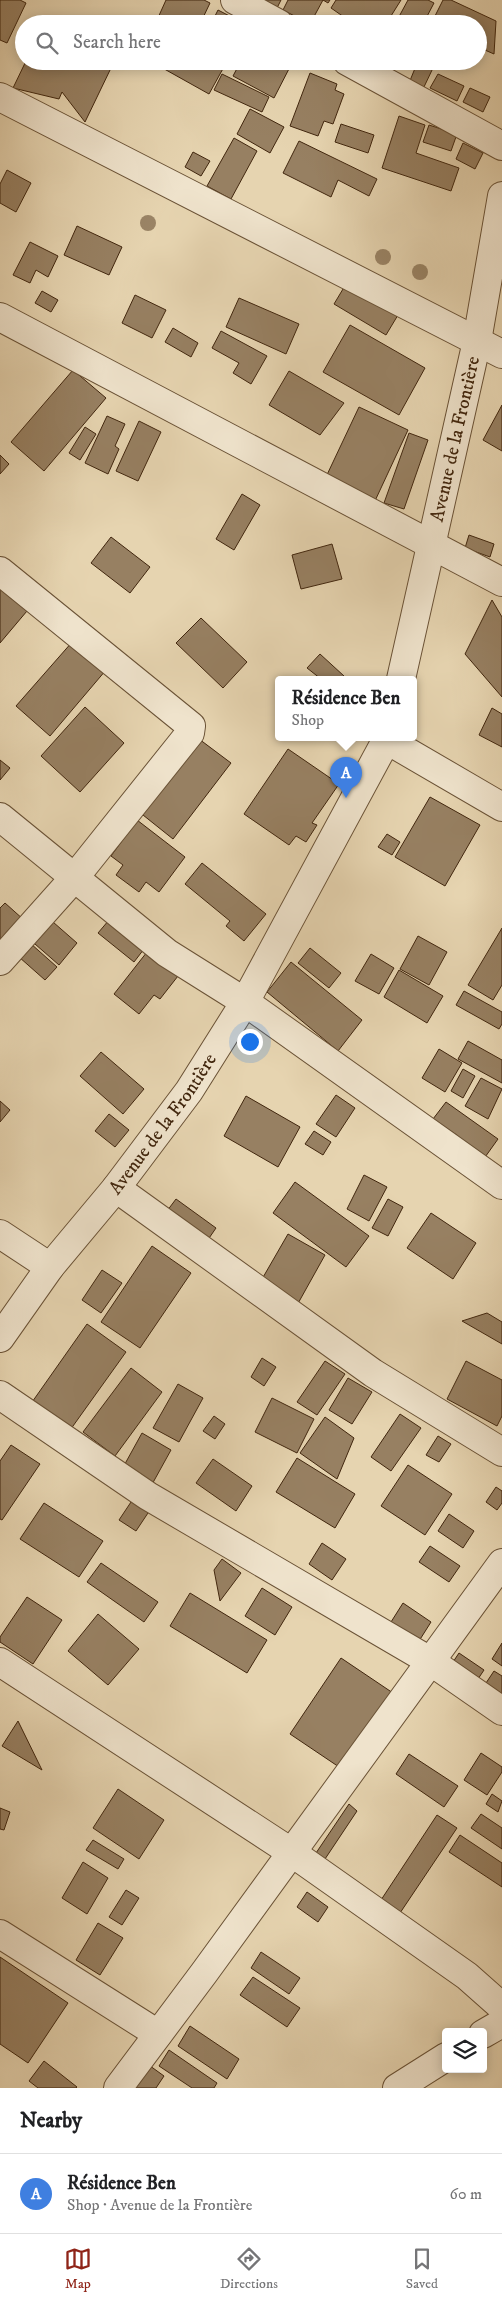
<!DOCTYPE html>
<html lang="en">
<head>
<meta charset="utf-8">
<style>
	body { margin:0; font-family:"IM FELL DW Pica",serif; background:#f6f6f6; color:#202124 }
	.controls { position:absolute; right:15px; bottom:15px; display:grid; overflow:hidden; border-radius:5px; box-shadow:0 2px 12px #0003 }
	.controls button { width:45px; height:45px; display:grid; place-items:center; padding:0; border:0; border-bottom:1px solid #e0e0e0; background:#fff; color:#202124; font:25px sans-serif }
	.you { position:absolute; left:249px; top:1041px; width:18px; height:18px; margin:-12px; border:4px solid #fff; border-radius:50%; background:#1a73e8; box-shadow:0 0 0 8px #1a73e833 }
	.badge { display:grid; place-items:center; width:32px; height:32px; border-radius:50%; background:#8f2418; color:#fff; font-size:16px; font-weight:700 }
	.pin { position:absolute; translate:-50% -41px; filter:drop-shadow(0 1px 2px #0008) }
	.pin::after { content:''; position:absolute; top:26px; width:18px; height:15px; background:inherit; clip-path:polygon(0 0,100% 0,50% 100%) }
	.popup { position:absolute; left:275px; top:676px; width:142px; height:65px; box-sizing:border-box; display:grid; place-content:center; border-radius:5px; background:#fff; filter:drop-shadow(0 1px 4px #0005); font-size:16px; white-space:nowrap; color:#757577 }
	.popup b { font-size:19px; color:#202124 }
	.popup::after { content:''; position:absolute; left:50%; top:100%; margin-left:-10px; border:10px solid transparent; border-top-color:#fff }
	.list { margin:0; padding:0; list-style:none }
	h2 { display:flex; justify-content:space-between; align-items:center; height:65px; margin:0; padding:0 20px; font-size:21px }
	h2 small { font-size:16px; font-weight:400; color:#757577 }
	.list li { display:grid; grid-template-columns:32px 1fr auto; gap:15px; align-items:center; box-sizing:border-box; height:80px; padding:0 20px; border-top:1px solid #e0e0e0 }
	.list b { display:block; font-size:19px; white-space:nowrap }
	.list p { margin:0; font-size:16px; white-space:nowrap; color:#757577 }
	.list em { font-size:16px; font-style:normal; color:#757577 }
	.icon { flex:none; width:28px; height:28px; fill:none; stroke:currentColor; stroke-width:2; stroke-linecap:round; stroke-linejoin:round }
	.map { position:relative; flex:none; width:502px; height:2088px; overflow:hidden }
	.search { position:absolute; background:#fff; box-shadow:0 2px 12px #0003; left:15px; right:15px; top:15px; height:55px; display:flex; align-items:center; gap:12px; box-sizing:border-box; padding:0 18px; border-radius:28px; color:#757577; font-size:19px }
	.sheet { height:145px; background:#fff }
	nav { display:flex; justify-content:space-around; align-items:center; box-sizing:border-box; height:70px; border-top:1px solid #e0e0e0; background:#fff; font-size:14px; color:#757577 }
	nav a { display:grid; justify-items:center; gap:2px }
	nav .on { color:#8f2418 }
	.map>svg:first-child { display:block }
	.building { fill:#978062; stroke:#41260e }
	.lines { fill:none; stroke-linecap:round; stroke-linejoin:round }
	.minor-casing { stroke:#6a5236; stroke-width:30 }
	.minor { stroke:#efe3cc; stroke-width:28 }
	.tree { fill:#9a8466 }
	.labels { text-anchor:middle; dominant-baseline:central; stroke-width:5; stroke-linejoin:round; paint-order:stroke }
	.street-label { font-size:19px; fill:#41260e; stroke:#efe3cc }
</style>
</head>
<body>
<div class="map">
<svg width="502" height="2088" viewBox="0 0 502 2088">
	<rect width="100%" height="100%" fill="#e6d4b0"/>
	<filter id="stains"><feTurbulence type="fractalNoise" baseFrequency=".004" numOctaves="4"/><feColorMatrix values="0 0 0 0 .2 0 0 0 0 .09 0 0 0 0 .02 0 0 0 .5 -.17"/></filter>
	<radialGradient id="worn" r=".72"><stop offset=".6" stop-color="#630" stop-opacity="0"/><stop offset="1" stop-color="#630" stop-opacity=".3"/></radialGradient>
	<!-- building -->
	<g class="building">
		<path d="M0,0H20L26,3L7,43L0,40Z"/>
		<path d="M166,0H204L210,3L200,24H164L157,20Z"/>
		<path d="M261,0H281L277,8Z"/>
		<path d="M288,0H330L328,3L323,0L310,24L283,10Z"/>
		<path d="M336,0H401L386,24H354L331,8Z"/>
		<path d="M408,0H428L434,3L423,24H395Z"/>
		<path d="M443,0H451L496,21L494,54L478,47V24H431Z"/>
		<path d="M218,10L245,24H211Z"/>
		<path d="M26,61H98L111,68L85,122L62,92L59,99L13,88Z"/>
		<path d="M150,61H218L225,65L209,94Z"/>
		<path d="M241,61H293L274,98L233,76Z"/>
		<path d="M418,61L433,68L423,89L409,83Z"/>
		<path d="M310,73L337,84L335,90L344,94L333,124L324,121L318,136L290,126Z"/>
		<path d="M222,74L269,97L262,112L214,90Z"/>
		<path d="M438,74L464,86L457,101L430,88Z"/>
		<path d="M470,88L490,97L483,112L463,102Z"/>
		<path d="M250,109L284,127L270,153L237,134Z"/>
		<path d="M399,116L425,125L416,153L459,168L451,191L382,168Z"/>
		<path d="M341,124L374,135L368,153L335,142Z"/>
		<path d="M429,125L457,134L451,151L423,142Z"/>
		<path d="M234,138L257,151L231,199L207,186Z"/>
		<path d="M299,141L377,179L369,196L338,180L331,197L283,173Z"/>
		<path d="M463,143L483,153L475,169L456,159Z"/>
		<path d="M193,152L210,161L201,176L185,167Z"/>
		<path d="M7,170L31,183L16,212L0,203V184Z"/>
		<path d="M77,226L122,247L109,275L64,255Z"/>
		<path d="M30,242L58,256L48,277L36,270L30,283L13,275Z"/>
		<path d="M346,284L398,315L386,335L334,304Z"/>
		<path d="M42,291L58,300L51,312L35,303Z"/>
		<path d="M135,295L166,310L152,338L122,323Z"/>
		<path d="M239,298L299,324L286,354L226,327Z"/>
		<path d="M350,325L425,368L399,415L323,372Z"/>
		<path d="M173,328L198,343L191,357L165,342Z"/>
		<path d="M221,331L267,356L251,384L233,373L239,363L212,348Z"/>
		<path d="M73,370L106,398L44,471L11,442Z"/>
		<path d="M289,371L344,403L320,435L269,405Z"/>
		<path d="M502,405V451L483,440Z"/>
		<path d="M359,407L408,430L374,503L325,479Z"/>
		<path d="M107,416L125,424L115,446L119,449L108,474L85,463Z"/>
		<path d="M139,421L161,432L138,481L116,471Z"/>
		<path d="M85,427L96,434L80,460L69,453Z"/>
		<path d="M409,433L428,440L404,509L384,503Z"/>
		<path d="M0,455L9,464L0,474Z"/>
		<path d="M242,494L260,505L234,550L216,539Z"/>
		<path d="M469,535L494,544L490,557L465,548Z"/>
		<path d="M111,537L150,567L130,593L91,563Z"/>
		<path d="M332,544L342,579L301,589L292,555Z"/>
		<path d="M0,588L27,611L0,643Z"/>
		<path d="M492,600L502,617V697L465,654Z"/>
		<path d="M201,618L247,662L223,688L176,643Z"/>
		<path d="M73,641L106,670L50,736L16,706Z"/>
		<path d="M320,654L344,676L341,679H321L307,668Z"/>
		<path d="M85,707L124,743L80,792L41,756Z"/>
		<path d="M492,708L502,714V747L479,735Z"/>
		<path d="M195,736L231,763L173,839L138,811Z"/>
		<path d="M288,749L339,784L312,823L317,825L306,842L296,836L289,845L244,814Z"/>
		<path d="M0,760L10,768L0,780Z"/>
		<path d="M430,797L480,825L445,886L395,857Z"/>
		<path d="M137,820L185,857L159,892L146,882L139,892L116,875L123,865L111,856Z"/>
		<path d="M387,834L400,842L392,855L378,847Z"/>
		<path d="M202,863L266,914L244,941L226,926L230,921L185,884Z"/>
		<path d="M5,903L24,920L0,947V908Z"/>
		<path d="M45,915L77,943L59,965L27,937Z"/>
		<path d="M109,920L144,949L134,962L98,933Z"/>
		<path d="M502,928V985L493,1000L468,985Z"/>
		<path d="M418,936L447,952L429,985L400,969Z"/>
		<path d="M30,943L57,967L45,980L19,957Z"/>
		<path d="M310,948L341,973L329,988L298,963Z"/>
		<path d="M147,952L178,976L160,999L154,995L139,1014L114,994Z"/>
		<path d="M371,954L394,968L379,994L355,981Z"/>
		<path d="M291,962L362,1020L338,1051L267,992Z"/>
		<path d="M399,970L443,996L427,1023L384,997Z"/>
		<path d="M464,991L502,1012V1024L499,1029L456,1005Z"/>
		<path d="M468,1041L502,1060V1083L458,1059Z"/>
		<path d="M439,1049L462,1063L445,1092L422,1078Z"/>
		<path d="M101,1052L144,1089L123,1114L80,1076Z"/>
		<path d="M463,1069L475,1076L463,1098L451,1091Z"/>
		<path d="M481,1078L502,1089L488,1119L465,1106Z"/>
		<path d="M336,1095L355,1108L336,1137L316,1124Z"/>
		<path d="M246,1096L300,1127L278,1167L224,1136Z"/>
		<path d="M0,1101L10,1110L0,1122Z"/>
		<path d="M446,1102L498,1139L483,1160L455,1140L458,1136L433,1119Z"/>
		<path d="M109,1114L129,1130L115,1147L95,1131Z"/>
		<path d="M314,1131L331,1142L323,1155L305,1144Z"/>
		<path d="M364,1175L387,1187L369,1221L347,1209Z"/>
		<path d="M295,1182L369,1236L346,1267L273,1213Z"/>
		<path d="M176,1199L216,1228L205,1244L164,1215Z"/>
		<path d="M388,1199L403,1207L388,1236L372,1228Z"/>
		<path d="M431,1213L476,1243L453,1279L407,1248Z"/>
		<path d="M288,1234L325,1255L296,1307L258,1286Z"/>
		<path d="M152,1246L191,1273L140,1348L101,1322Z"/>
		<path d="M102,1270L122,1283L101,1313L82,1300Z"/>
		<path d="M487,1313L502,1322V1344L462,1321Z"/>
		<path d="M87,1324L126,1352L68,1433L30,1405Z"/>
		<path d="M262,1358L276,1367L264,1386L251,1377Z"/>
		<path d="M325,1361L345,1374L317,1415L297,1402Z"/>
		<path d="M466,1361L502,1380V1416L497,1426L447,1399Z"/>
		<path d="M131,1368L162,1392L115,1456L83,1432Z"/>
		<path d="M348,1378L372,1392L352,1424L329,1410Z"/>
		<path d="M178,1384L203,1398L179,1442L153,1428Z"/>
		<path d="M272,1398L314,1419L297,1453L255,1432Z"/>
		<path d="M400,1414L421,1428L391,1471L371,1457Z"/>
		<path d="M214,1416L225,1424L215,1439L203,1431Z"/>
		<path d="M325,1417L354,1438L337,1479L300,1453Z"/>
		<path d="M142,1433L171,1450L150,1488L121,1471Z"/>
		<path d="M438,1436L451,1444L439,1462L426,1455Z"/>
		<path d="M11,1445L40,1464L2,1520L0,1519V1461Z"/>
		<path d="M297,1458L355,1494L335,1528L276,1492Z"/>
		<path d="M213,1459L252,1486L236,1511L196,1483Z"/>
		<path d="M408,1465L452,1494L425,1535L381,1506Z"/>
		<path d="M496,1487L502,1491V1503L497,1510L486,1502Z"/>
		<path d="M133,1499L150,1510L136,1531L119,1520Z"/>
		<path d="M44,1503L103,1541L79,1577L20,1539Z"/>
		<path d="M449,1514L474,1531L463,1548L438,1531Z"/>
		<path d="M322,1543L346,1559L332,1580L309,1564Z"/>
		<path d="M430,1546L460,1566L449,1582L419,1562Z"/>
		<path d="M222,1559L241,1573L220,1601L214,1570Z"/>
		<path d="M101,1563L158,1602L144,1622L87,1582Z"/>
		<path d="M262,1588L292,1607L275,1635L245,1616Z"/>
		<path d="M190,1593L267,1640L247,1673L170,1626Z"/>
		<path d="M27,1597L62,1620L33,1664L0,1642V1637Z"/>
		<path d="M403,1603L431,1622L419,1641L391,1622Z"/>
		<path d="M98,1614L139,1649L108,1685L68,1651Z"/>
		<path d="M502,1643V1666L492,1659Z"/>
		<path d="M459,1653L484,1670L478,1679L453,1662Z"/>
		<path d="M341,1658L393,1693L342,1769L290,1734Z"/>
		<path d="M494,1671L502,1676V1694L486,1683Z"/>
		<path d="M18,1721L42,1770L2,1746Z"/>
		<path d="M481,1753L502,1767V1772L487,1795L464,1780Z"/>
		<path d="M409,1754L458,1786L444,1807L396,1774Z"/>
		<path d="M118,1789L164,1820L139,1859L93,1828Z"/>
		<path d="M492,1794L502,1801L498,1812L486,1804Z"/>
		<path d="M349,1804L357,1811L325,1859L316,1853Z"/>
		<path d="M0,1808L10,1812L4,1830L0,1829Z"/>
		<path d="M481,1814L502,1828V1849L471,1828Z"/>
		<path d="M437,1815L457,1828L400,1913L381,1900Z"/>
		<path d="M460,1835L502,1863V1887L449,1852Z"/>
		<path d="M93,1840L124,1859L118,1869L86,1850Z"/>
		<path d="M83,1862L108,1878L87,1914L62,1898Z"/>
		<path d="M126,1890L139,1898L122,1925L109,1917Z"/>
		<path d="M307,1892L328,1907L318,1922L297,1907Z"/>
		<path d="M98,1923L123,1938L100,1975L76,1960Z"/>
		<path d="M261,1952L300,1978L289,1994L251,1968Z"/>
		<path d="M0,1957L68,2003L28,2063L0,2044Z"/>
		<path d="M253,1977L300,2008L287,2027L240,1995Z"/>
		<path d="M190,2026L239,2059L227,2079L178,2046Z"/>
		<path d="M169,2050L217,2083L214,2088H192L159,2066Z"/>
		<path d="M44,2061L77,2087L76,2088H38L29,2081Z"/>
		<path d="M146,2063L164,2076L156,2088H129Z"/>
	</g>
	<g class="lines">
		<defs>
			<g id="minor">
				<path d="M235,0L279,24"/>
				<path d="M347,61L502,146"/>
				<path d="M0,97L502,354"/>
				<path d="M0,317L502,582"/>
				<path d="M0,571L191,726L190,733L75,877L0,961"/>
				<path id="s1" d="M401,679L477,341L502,196"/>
				<path d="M387,740L502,807"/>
				<path d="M0,817L167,953L245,1002L502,1185"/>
				<path d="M116,1188L373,1373L502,1452"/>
				<path d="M0,1234L50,1267"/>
				<path id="s2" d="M0,1338L50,1267L116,1188L189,1091L245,1002L388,737"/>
				<path d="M0,1395L148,1496L430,1661L502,1711"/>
				<path d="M0,1662L291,1852L467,1976L502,2007"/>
				<path d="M0,1934L158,2034"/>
				<path d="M483,2034L502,2023"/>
				<path d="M118,2088L204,1973L502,1563"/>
				<path d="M397,2088L446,2057"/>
			</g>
		</defs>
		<!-- minor casing -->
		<use href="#minor" class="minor-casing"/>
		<!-- minor -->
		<use href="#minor" class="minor"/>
	</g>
	<!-- trees -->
	<g class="tree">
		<circle cx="148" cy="223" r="8"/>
		<circle cx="383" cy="257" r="8"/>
		<circle cx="420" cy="272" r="8"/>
	</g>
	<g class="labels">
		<!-- street labels -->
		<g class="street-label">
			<text stroke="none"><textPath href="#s1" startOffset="246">Avenue de la Frontière</textPath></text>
			<text stroke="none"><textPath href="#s2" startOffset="269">Avenue de la Frontière</textPath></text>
		</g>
	</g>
	<rect width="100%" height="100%" filter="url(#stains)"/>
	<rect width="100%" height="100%" fill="url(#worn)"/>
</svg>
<div class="controls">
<button><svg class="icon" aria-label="layers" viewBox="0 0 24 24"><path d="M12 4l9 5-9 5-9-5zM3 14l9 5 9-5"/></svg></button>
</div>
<div class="you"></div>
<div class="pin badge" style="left:346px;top:798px;background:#3f7fe0">A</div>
<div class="popup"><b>Résidence Ben</b>Shop</div>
<div class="search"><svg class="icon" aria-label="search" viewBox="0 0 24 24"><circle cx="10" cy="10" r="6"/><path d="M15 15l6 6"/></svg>Search here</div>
</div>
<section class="sheet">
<h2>Nearby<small></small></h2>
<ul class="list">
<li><span class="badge" style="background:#3f7fe0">A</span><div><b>Résidence Ben</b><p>Shop · Avenue de la Frontière</p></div><em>60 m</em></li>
</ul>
</section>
<nav>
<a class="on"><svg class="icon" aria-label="map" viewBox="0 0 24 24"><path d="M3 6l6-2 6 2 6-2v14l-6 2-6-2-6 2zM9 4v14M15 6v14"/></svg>Map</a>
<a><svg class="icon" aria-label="directions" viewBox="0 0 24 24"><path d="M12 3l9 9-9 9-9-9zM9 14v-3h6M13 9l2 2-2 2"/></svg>Directions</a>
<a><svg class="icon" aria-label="saved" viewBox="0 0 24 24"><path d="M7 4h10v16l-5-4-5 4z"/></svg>Saved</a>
</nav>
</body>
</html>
